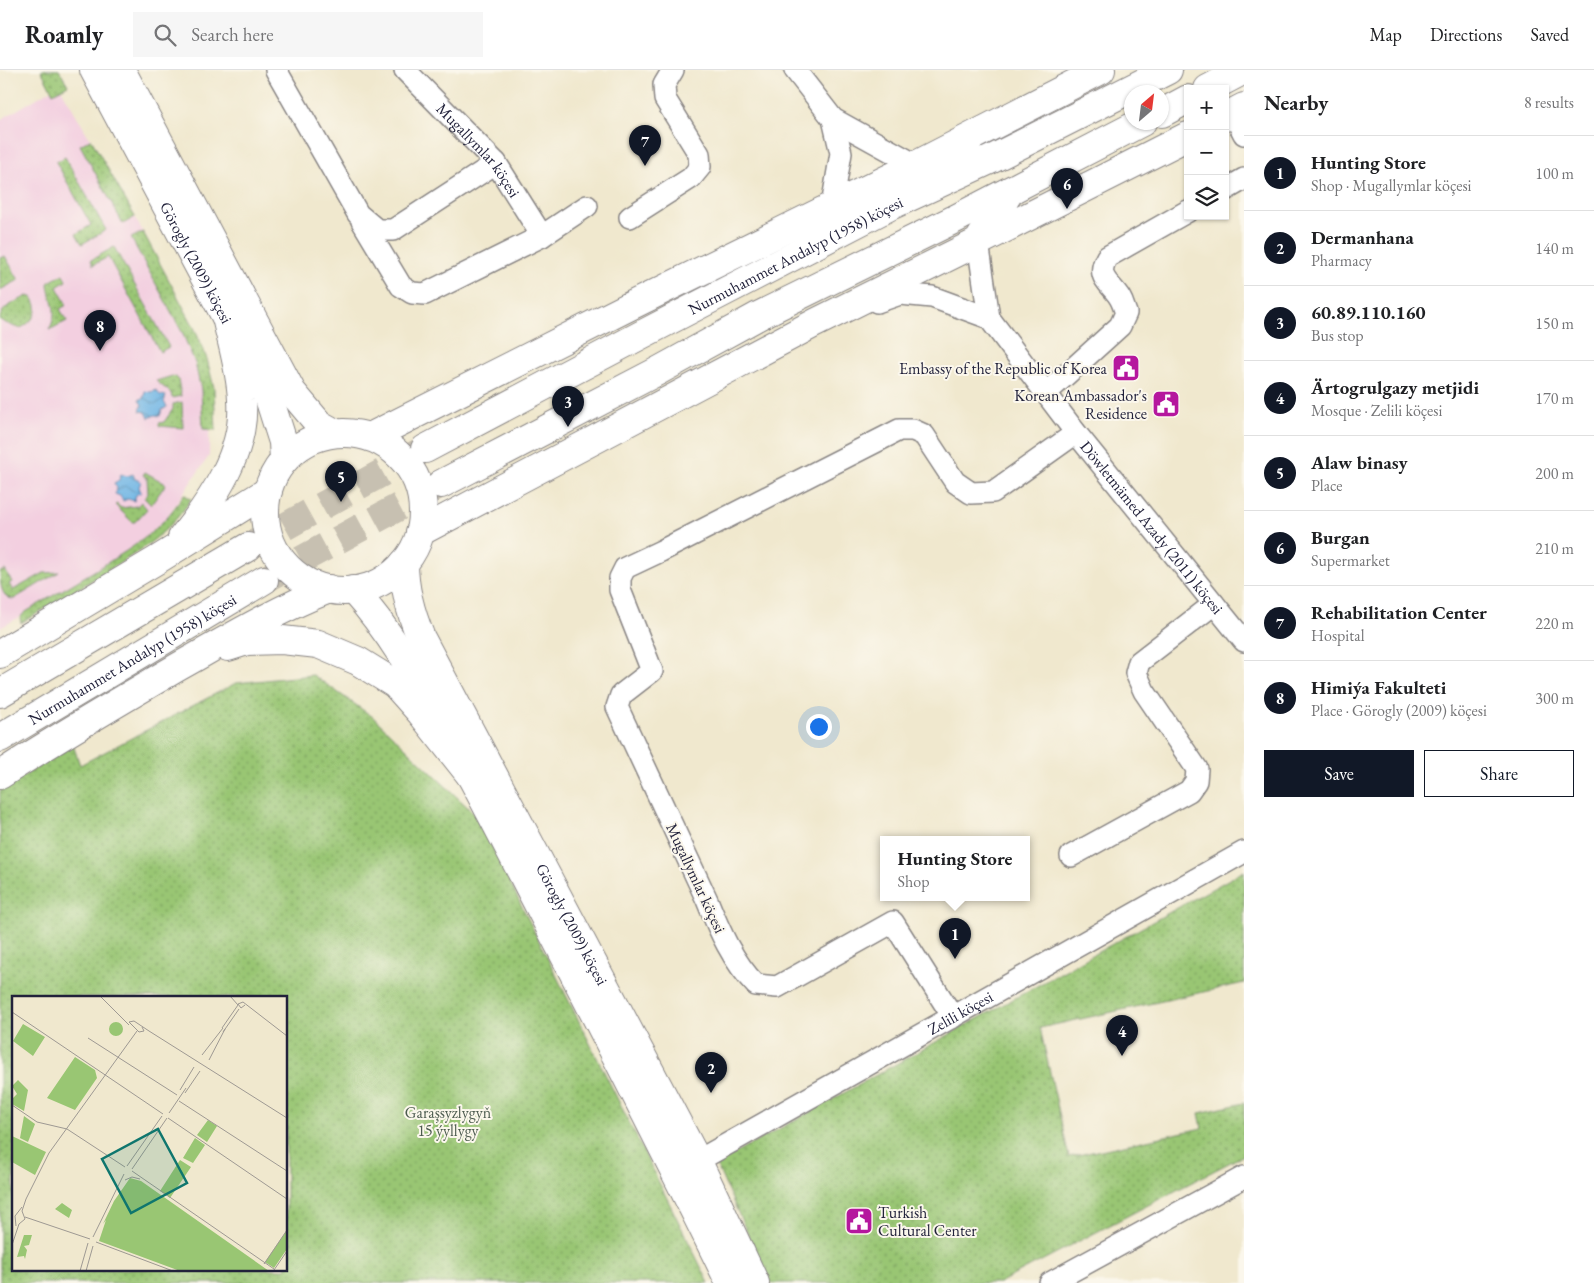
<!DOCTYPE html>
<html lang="en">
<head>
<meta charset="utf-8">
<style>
	body { margin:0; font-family:"EB Garamond",serif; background:#f6f6f6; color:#202124 }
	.controls { position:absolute; right:15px; top:15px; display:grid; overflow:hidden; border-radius:0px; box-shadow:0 1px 4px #0004 }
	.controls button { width:45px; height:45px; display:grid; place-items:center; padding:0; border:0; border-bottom:1px solid #e0e0e0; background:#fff; color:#202124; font:25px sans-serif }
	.compass { position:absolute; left:1124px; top:15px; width:45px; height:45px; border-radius:50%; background:#fff; box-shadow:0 1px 4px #0004; rotate:28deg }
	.you { position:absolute; left:818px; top:656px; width:18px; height:18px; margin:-12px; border:4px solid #fff; border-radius:50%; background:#1a73e8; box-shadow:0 0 0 8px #1a73e833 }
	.badge { display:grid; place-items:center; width:32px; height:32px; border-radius:50%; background:#111827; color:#fff; font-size:16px; font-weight:700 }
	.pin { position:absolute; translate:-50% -41px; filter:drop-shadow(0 1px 2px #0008) }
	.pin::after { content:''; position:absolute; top:26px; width:18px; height:15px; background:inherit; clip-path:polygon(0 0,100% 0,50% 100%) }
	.popup { position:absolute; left:880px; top:766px; width:150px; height:65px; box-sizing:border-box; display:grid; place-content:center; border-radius:0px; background:#fff; filter:drop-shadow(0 1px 4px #0005); font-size:16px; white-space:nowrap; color:#757577 }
	.popup b { font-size:19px; color:#202124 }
	.popup::after { content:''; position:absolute; left:50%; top:100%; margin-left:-10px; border:10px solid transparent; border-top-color:#fff }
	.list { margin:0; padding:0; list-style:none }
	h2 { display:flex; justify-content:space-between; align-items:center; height:65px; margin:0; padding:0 20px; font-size:21px }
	h2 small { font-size:16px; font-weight:400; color:#757577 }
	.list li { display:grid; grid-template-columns:32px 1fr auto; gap:15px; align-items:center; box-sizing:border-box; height:75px; padding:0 20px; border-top:1px solid #e0e0e0 }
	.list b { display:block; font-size:19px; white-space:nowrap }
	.list p { margin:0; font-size:16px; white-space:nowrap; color:#757577 }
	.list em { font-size:16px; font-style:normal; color:#757577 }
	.actions { display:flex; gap:10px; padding:15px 20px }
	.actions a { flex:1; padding:11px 0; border:1px solid #111827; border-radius:0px; text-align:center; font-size:18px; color:#111827 }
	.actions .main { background:#111827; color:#fff }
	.icon { flex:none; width:28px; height:28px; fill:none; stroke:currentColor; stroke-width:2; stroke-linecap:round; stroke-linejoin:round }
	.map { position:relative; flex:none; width:1244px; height:1213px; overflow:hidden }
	header { display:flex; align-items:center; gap:30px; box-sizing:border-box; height:70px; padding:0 25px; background:#fff; border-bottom:1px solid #e0e0e0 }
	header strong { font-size:24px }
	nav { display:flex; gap:28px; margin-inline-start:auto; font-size:18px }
	.search { width:350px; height:45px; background:#f6f6f6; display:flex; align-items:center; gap:12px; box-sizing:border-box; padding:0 18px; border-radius:0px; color:#757577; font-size:19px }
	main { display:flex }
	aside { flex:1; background:#fff }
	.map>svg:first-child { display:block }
	.built { fill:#f3cfe0 }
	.green { fill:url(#green-dots); stroke:#5e7457; fill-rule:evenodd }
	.water { fill:url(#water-waves); stroke:#486b90 }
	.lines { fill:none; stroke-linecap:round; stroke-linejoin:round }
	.primary-tunnel { stroke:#c7c0b1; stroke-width:28; stroke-dasharray:28 14; stroke-linecap:butt }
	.street-casing { stroke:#898584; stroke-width:24 }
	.secondary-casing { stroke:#898584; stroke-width:30 }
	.primary-casing { stroke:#898584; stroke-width:30 }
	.street { stroke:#fff; stroke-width:21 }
	.secondary { stroke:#fff; stroke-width:28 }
	.primary { stroke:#fff; stroke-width:28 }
	.labels { text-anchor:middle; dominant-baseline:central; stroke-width:4; stroke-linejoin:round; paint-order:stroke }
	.street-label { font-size:16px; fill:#22223b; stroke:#fbf7ec }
	.poi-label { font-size:16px; fill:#22223b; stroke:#fbf7ec; text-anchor:end }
	.park-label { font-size:16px; fill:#4c5b4f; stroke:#fbf7ec }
	.inset-road { fill:none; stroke:#9e9993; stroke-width:1 }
	.view { fill:#0f766e; fill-opacity:0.15; stroke:#0f766e; stroke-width:2.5 }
	.inset-edge { fill:none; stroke:#22223b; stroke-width:2.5 }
</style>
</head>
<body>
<header>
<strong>Roamly</strong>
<div class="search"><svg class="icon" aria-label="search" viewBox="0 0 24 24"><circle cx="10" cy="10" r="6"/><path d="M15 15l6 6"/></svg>Search here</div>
<nav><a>Map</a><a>Directions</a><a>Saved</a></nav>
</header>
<main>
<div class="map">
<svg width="1244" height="1213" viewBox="0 0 1244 1213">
	<defs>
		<pattern id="green-dots" width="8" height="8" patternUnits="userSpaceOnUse" patternTransform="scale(1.25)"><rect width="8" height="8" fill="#99c673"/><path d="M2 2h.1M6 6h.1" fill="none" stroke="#7ca060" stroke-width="1.8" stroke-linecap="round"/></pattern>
		<pattern id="water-waves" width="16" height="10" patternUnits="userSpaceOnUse" patternTransform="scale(1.25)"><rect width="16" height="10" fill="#6db4e4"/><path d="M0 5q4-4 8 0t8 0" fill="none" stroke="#5992ba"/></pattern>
	</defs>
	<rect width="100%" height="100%" fill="#fbf7ec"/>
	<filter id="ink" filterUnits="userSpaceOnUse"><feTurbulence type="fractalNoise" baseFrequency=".02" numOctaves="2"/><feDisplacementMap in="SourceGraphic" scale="10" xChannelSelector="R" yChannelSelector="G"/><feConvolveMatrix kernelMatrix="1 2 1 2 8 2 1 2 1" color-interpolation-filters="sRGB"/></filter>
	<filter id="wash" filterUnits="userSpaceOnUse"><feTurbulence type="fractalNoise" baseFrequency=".0096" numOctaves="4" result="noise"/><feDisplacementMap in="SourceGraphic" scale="20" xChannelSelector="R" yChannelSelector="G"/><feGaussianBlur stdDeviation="1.12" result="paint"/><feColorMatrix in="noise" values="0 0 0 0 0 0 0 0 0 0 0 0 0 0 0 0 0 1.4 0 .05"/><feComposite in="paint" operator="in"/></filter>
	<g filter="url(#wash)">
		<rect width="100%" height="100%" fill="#f0e8ce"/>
		<!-- built -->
		<path class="built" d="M59,15L146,167L210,307L209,386L166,448L118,492L0,558V50Z"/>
		<!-- green -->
		<g class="green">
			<path d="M41,0H59L68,15L53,23Z"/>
			<path d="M91,69L135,147L123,154L80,75Z"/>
			<path d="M65,87L106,160L82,174L76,164L91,155L56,92Z"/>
			<path d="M143,162L194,257L207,289L214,318L216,360L203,359L201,320L195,293L182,262L131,168Z"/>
			<path d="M114,177L169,277L160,282L108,187L93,195L91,190Z"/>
			<path d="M5,186L19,210L0,220V188Z"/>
			<path d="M63,204L66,211L57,217L67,235L60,239L67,251L49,260C60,238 50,234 48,214L49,212Z"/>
			<path d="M27,226L32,227C40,238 36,247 26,255C24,256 22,258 19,258C14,257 5,253 0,250C0,236 17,232 27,226Z"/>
			<path d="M172,306L176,307L178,309L181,326L172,328L171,323L156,311Z"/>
			<path d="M182,332L183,358L159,356V353L164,352L173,339V334Z"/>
			<path d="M145,402L166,414L151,435L144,428L148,424L147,408L143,405Z"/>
			<path d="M184,424L191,429C169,465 132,486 97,507C72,523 46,538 21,553L20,548L24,543C47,529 71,515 94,501C131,478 160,463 184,424Z"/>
			<path d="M141,432L147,439L135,452H132L115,435L117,434L121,438L137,436Z"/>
			<path d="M5,500L12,512L9,514L13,520L44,503L59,502L14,529C1,529 0,513 0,502Z"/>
			<path d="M313,605L373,647L477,746L709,1213H0V721L73,675L80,695L236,613ZM14,927H286V1199H14Z"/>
			<path d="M1244,801V913L1040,958L1069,1087L1202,1058L1199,1043L1244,1033V1085L999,1213H770L716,1094Z"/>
		</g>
		<!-- water -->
		<g class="water">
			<path d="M156,320L160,325L166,326L164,332L167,337L162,340L160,346L155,345L149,348L146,342L140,341L142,335L139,330L144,327L145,321L151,322Z"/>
			<path d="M121,404L127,406L133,404L135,409L141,411L139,417L141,422L136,425L134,431L128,429L123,431L120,426L115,424L117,418L114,413L119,410Z"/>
		</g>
	</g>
	<g filter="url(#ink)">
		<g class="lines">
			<!-- primary-tunnel -->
			<g class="primary-tunnel">
				<path d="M248,477L425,379"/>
				<path d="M264,510L441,414"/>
			</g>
			<defs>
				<g id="street">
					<path d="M276,0L358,144L377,160H393L496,93"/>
					<path id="s1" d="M405,0L496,93L542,166"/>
					<path d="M795,0L833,49L916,95"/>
					<path d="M1233,43L1244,64"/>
					<path d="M1225,120L1244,109"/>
					<path d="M832,136L841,83L833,49"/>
					<path d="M630,147L691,108L700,97L699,84L665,29L664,15L673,0"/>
					<path d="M362,151L401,216L412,223L425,224L542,166L587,136"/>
					<path id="s2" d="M978,172L989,248L1076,363L1244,571"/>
					<path d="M877,232L900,224L932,227L989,248"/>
					<path d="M1046,323L1120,256L1126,243C1124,238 1123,233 1120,228C1110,212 1095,208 1107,187L1188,141"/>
					<path d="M1071,786L1189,721L1196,711L1197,699L1144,621L1136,603L1139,592L1214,534"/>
					<path d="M953,947L893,852L777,917L756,915C733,892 719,860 707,830L617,637L621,625L652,601L620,520V508L625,498L661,481L899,360H913L924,365L955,412L971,423L993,422L1076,363"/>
					<path id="s3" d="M685,1098L1244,782"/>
					<path d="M1050,1213L1244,1107"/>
				</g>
				<g id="secondary">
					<path id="s4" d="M94,0L269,328L283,372L284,390"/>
					<path d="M121,0L292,322L319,354L335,363"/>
					<path d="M1225,47L1244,37"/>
					<path d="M916,95L1101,0"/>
					<path d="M978,172L1188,66"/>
					<circle cx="344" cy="442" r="79"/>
					<path id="s5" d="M404,493C404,519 411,544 421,568L698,1092L755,1213"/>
					<path d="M353,520C389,560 417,608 443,655C472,706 498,757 525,809C594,943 664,1077 730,1213"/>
				</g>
				<g id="primary">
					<path d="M1208,19L1244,0"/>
					<path d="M1162,43L1188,29"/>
					<path d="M370,367L626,238L916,95L974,90"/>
					<path id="s6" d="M425,379L641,265L892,135L992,89L1168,0"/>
					<path d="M441,414L658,301L760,245L957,148L1142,52"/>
					<path d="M420,462L815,253L978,172L1010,121"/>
					<path d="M182,468C213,429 246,382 242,330C241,302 232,274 226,247"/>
					<path d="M228,577L247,571L282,570L318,574L358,591L395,614L421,643L475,711"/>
					<path d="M0,584L157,490L268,421"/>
					<path d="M0,623L248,477"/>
					<path id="s7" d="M0,668L264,510"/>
					<path d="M0,705C58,667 118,632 178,597C228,569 276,540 329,519"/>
				</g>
			</defs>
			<!-- street casing -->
			<use href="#street" class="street-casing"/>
			<!-- secondary casing -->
			<use href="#secondary" class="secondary-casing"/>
			<!-- primary casing -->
			<use href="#primary" class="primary-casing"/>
			<!-- street -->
			<use href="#street" class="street"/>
			<!-- secondary -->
			<use href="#secondary" class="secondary"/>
			<!-- primary -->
			<use href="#primary" class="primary"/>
		</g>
	</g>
	<!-- icons -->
	<defs>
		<symbol id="civic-square" viewBox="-11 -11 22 22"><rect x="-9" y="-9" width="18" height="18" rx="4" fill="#b5179e" stroke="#fbf7ec"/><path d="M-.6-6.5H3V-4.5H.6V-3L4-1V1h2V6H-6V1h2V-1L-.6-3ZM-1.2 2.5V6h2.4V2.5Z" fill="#fff"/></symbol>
	</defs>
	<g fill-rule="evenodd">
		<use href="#civic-square" x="1110" y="282" width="32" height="32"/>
		<use href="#civic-square" x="1150" y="318" width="32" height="32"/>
		<use href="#civic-square" x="843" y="1135" width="32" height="32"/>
	</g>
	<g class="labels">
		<!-- street labels -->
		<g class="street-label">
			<text stroke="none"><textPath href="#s1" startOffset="109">Mugallymlar köçesi</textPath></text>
			<text stroke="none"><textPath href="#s6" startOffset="418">Nurmuhammet Andalyp (1958) köçesi</textPath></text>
			<text stroke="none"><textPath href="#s4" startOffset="218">Görogly (2009) köçesi</textPath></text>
			<text stroke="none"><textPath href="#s2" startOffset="342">Döwletmämed Azady (2011) köçesi</textPath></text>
			<text stroke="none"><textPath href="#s7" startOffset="154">Nurmuhammet Andalyp (1958) köçesi</textPath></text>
			<text transform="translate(696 808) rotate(65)">Mugallymlar köçesi</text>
			<text stroke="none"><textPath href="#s5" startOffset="401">Görogly (2009) köçesi</textPath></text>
			<text stroke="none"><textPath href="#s3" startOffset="316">Zelili köçesi</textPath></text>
		</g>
		<!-- poi labels -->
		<g class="poi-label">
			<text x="1107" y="298">Embassy of the Republic of Korea</text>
			<text x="1147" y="325">Korean Ambassador's<tspan x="1147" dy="18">Residence</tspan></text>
			<text x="878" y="1142" text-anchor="start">Turkish<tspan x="878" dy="18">Cultural Center</tspan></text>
		</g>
		<!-- park labels -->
		<g class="park-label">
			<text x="448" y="1042">Garaşsyzlygyň<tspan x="448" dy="18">15 ýyllygy</tspan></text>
		</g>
	</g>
	<!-- overview -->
	<g transform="translate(12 926)">
		<rect width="275" height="275" fill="#f0e8ce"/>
		<path d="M11,28L33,41L21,60L1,45ZM63,61L83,74L85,82L63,114L35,102ZM6,84L16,94L12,115L0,108V103L5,98L0,90ZM12,120L23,128L16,146L8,142ZM196,124L205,130L195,146L185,139ZM0,140L34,156L23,179L0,166ZM183,142L193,149L181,167L171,162ZM168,164L179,171L158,202L148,195ZM118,182L129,185L257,275H168L87,245L94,224L91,228L102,205ZM275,234V253L262,272L253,266ZM12,239H20L17,249L12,250L15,254L13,263L12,260L5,261Z" fill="#99c673"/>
		<path d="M97 33a7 7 0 1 1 14 0a7 7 0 1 1-14 0ZM50,207L60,214L57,222L43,213Z" fill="#99c673"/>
		<path class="inset-road" d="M88,0L117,29M233,9L229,12L226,8L231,6L275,40M0,16L151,118M130,31L132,35L127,36L117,26L122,25L137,35L275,122M210,32L226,9L218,0M211,36L227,13M76,42L165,99M190,59L211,32M197,64L213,33M168,94L182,71M173,97L188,75M167,105L275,175M0,109L25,126L55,133L113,171M157,117L174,92M156,122L275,203M115,170L150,120M120,173L155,122M120,175L262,273M113,184L120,181L128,183M13,221L78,243M4,230L3,220L10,211M81,241L112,178M84,246L161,275M0,249L7,228L13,223L10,215L14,203L37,157L125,35M252,268L275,234M262,274L275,255M68,275L76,247M74,275L81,250"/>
		<path class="view" d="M146,133L175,187L119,217L90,163Z"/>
		<rect width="275" height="275" class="inset-edge"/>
	</g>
</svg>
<div class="controls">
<button>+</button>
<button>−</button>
<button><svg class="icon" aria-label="layers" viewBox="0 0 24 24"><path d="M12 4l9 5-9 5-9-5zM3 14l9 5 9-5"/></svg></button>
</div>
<svg class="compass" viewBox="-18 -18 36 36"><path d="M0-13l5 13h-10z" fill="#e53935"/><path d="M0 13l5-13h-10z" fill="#757577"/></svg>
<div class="you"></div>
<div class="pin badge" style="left:955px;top:889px">1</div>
<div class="popup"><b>Hunting Store</b>Shop</div>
<div class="pin badge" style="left:711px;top:1023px">2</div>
<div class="pin badge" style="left:568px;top:357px">3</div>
<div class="pin badge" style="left:1122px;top:986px">4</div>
<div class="pin badge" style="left:341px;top:432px">5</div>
<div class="pin badge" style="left:1067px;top:139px">6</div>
<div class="pin badge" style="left:645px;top:96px">7</div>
<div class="pin badge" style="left:100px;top:281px">8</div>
</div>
<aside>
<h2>Nearby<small>8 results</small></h2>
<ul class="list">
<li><span class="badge">1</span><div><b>Hunting Store</b><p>Shop · Mugallymlar köçesi</p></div><em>100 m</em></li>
<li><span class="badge">2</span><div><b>Dermanhana</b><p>Pharmacy</p></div><em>140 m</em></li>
<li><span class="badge">3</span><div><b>60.89.110.160</b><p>Bus stop</p></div><em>150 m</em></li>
<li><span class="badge">4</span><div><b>Ärtogrulgazy metjidi</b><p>Mosque · Zelili köçesi</p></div><em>170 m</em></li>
<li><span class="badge">5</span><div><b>Alaw binasy</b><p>Place</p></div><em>200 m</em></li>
<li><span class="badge">6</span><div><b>Burgan</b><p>Supermarket</p></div><em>210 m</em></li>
<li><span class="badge">7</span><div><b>Rehabilitation Center</b><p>Hospital</p></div><em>220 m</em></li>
<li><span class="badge">8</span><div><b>Himiýa Fakulteti</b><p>Place · Görogly (2009) köçesi</p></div><em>300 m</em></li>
</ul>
<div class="actions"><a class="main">Save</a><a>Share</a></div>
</aside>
</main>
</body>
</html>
